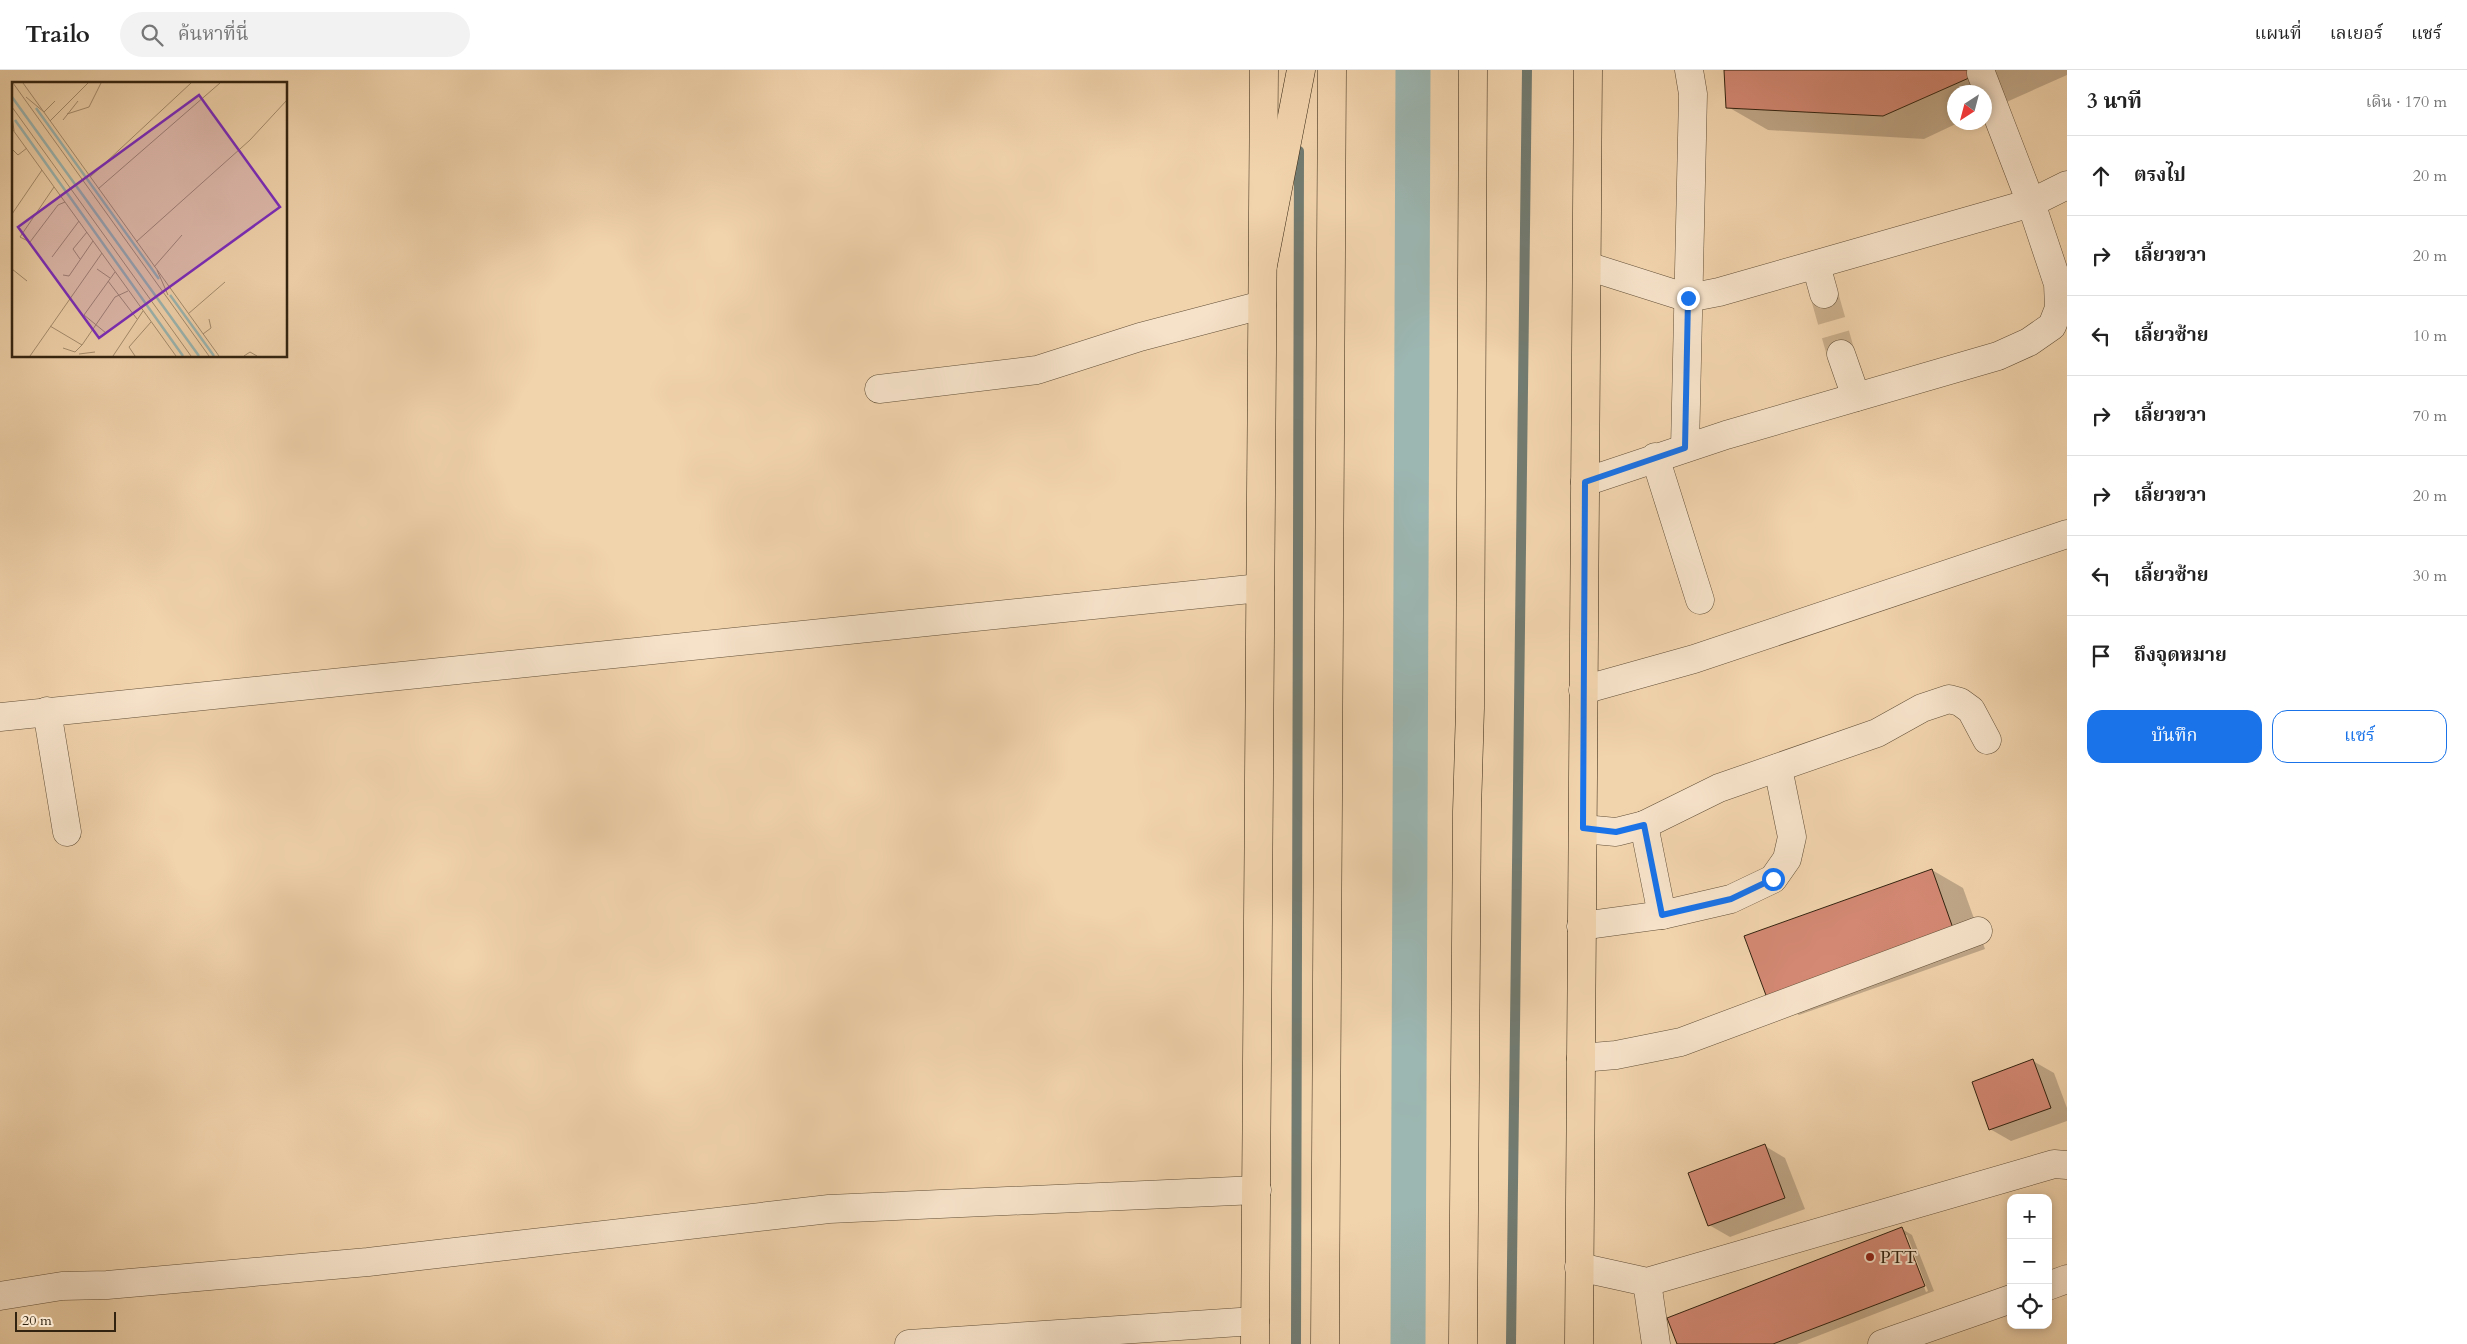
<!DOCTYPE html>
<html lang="th">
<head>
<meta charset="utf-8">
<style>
	body { margin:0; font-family:Cardo,"Noto Serif Thai",serif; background:#f2f2f2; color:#222 }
	.controls { position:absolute; right:15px; bottom:15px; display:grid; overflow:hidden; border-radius:10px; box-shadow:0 2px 8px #0003 }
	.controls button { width:45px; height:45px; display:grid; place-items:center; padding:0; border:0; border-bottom:1px solid #e0e0e0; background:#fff; color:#222; font:25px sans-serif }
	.compass { position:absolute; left:1947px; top:15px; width:45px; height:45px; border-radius:50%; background:#fff; box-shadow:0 2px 8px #0003; rotate:216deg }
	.scale { position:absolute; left:15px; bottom:12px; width:101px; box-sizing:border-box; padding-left:5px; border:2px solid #322310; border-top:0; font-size:14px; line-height:18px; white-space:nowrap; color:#322310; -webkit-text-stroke:4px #f6e2c9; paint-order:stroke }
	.stop { position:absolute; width:15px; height:15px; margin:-11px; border:4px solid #1a73e8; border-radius:50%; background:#fff }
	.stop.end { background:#1a73e8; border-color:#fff; box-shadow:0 1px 5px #0008 }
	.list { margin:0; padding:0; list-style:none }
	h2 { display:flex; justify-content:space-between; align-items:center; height:65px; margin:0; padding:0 20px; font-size:21px }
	h2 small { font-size:16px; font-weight:400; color:#767676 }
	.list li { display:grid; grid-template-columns:32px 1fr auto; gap:15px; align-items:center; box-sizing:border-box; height:80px; padding:0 20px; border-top:1px solid #e0e0e0 }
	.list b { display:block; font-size:19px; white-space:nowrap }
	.list em { font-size:16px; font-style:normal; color:#767676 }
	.actions { display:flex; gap:10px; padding:15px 20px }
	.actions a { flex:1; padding:11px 0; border:1px solid #1a73e8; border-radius:15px; text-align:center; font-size:18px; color:#1a73e8 }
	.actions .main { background:#1a73e8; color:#fff }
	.icon { flex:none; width:28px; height:28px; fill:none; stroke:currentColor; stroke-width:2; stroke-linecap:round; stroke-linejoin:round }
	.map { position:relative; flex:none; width:2067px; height:1274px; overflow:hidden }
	header { display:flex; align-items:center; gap:30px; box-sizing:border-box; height:70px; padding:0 25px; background:#fff; border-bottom:1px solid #e0e0e0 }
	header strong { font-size:24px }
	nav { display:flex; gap:28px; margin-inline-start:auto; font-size:18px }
	.search { width:350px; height:45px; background:#f2f2f2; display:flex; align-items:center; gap:12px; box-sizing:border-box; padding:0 18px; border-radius:28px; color:#767676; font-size:19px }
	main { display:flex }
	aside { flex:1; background:#fff }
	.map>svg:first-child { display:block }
	.shadow { fill:#0003; fill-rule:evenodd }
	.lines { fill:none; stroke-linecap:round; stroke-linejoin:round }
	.stream { stroke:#727b71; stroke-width:10 }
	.canal { stroke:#9cb6b1; stroke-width:35 }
	.building { fill:#d48974; stroke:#322310 }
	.minor-tunnel { stroke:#cbb08d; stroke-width:28; stroke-dasharray:28 14; stroke-linecap:butt }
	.minor-casing { stroke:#624f37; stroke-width:29 }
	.major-casing { stroke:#322310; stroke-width:29 }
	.highway-casing { stroke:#322310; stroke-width:29 }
	.minor { stroke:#f6e2c9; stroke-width:28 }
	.major { stroke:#f1d3ac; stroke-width:28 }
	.highway { stroke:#f1d3ac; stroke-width:28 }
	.route { stroke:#1a73e8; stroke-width:6 }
	.poi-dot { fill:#8f2418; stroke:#f6e2c9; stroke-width:2 }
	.labels { text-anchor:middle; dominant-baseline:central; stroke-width:4; stroke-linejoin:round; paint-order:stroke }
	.poi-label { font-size:18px; fill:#322310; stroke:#f6e2c9; text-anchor:start }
	.inset-river { fill:none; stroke:#9cb6b1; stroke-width:2.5 }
	.inset-road { fill:none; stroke:#a58d6e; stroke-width:1 }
	.view { fill:#7b2cbf; fill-opacity:0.15; stroke:#7b2cbf; stroke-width:2.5 }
	.inset-edge { fill:none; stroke:#322310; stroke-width:2.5 }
</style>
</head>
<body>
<header>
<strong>Trailo</strong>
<div class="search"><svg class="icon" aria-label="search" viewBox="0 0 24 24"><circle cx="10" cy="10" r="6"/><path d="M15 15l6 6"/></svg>ค้นหาที่นี่</div>
<nav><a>แผนที่</a><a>เลเยอร์</a><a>แชร์</a></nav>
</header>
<main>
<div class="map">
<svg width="2067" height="1274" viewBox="0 0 2067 1274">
	<rect width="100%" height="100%" fill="#f1d3ac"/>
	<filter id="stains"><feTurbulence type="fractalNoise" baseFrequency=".004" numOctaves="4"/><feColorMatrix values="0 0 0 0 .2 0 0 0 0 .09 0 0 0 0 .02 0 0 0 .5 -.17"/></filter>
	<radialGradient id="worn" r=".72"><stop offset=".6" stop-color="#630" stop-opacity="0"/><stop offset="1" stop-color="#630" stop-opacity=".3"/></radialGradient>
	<!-- shadow -->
	<g class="shadow">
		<path d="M1725,0H2067V5L1984,42V22H1954V52H1960L1924,69L1768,60L1728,37Z"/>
		<path d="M1932,800L1963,818L1985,879L1799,945L1768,927Z"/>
		<path d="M2033,991L2054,1003L2067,1038V1051L2011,1071L1990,1059Z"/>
		<path d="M1765,1076L1785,1088L1805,1139L1730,1167L1709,1155Z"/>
		<path d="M1902,1159L1912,1165L1934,1221L1797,1274H1678ZM1904,1165H1907L1928,1221L1926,1222Z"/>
	</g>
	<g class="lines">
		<!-- stream -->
		<g class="stream">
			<path d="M1296,1274L1299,81"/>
			<path d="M1511,1274L1527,0"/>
		</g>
		<!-- canal -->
		<path class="canal" d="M1408,1274L1413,0"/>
	</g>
	<!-- building -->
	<g class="building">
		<path d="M1724,0H1987L1883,46L1726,38Z"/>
		<path d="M1932,799L1954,861L1767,928L1744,866Z"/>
		<path d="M2033,989L2051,1038L1989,1060L1972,1012Z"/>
		<path d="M1765,1074L1785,1128L1708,1156L1688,1103Z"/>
		<path d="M1902,1157L1925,1216L1773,1274H1677L1667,1248Z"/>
	</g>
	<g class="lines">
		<!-- minor-tunnel -->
		<path class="minor-tunnel" d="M1824,224L1841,284"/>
		<defs>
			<g id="minor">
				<path d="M1816,195L1824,224"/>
				<path d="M1587,196L1688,228L1719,222L2031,133L2067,115"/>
				<path d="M1841,284L1856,327"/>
				<path d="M879,319L1037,300L1140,267L1262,235"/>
				<path d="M1685,378L1693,24L1689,0"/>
				<path d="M1655,387L1700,530"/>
				<path d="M1585,412L1726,365L1998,286L2029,272L2052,256L2059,238L2058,214L2031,133L1981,3"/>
				<path d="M1583,620L1694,589L2067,464"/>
				<path d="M47,641L67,762"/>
				<path d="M0,647L1260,518"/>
				<path d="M1644,755L1662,845"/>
				<path d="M1583,759L1616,762L1644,755L1719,718L1877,663L1922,638L1949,629L1960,632L1971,640L1987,670"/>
				<path d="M1581,856L1662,845L1731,829L1773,809L1787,789L1792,767L1778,698"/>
				<path d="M1581,988L1616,985L1681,972L1978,861"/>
				<path d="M1579,1197L1647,1212L2054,1094L2067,1095"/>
				<path d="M1647,1212L1656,1274"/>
				<path d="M2048,1216L2067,1209"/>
				<path d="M0,1226L62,1216L107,1215L368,1192L829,1139L1257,1120"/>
				<path d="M909,1274L1255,1251"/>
				<path d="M1882,1274L2011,1229"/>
			</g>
			<g id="major">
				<path d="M1255,1274L1264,0"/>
				<path d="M1579,1274L1588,0"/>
			</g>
			<g id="highway">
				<path d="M1263,195L1301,0"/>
				<path d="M1325,1274L1332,0"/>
				<path d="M1463,1274L1467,741L1470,638L1473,0"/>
			</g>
		</defs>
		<!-- minor casing -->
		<use href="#minor" class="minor-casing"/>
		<!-- major casing -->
		<use href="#major" class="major-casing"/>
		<!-- highway casing -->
		<use href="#highway" class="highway-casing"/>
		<!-- minor -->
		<use href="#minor" class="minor"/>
		<!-- major -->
		<use href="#major" class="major"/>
		<!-- highway -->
		<use href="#highway" class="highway"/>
	</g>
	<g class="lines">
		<!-- route -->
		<path class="route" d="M1688,228L1685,378L1585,412L1583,758L1616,762L1644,755L1662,845L1731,829L1773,809"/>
	</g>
	<!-- markers -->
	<circle class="poi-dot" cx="1870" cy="1187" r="5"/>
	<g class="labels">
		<!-- poi labels -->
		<g class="poi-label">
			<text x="1880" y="1187">PTT</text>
		</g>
	</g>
	<!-- overview -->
	<g transform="translate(12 12)">
		<rect width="275" height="275" fill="#f1d3ac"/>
		<path class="inset-river" d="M0,15L187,274M24,26L147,197M3,38L171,274M158,213L202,274"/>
		<path class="inset-road" d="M1,1L197,274M11,1L207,274M14,15L32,30M0,25L179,274M32,30L43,19M55,32L77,25L89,1M0,33L2,49M51,38L66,19M38,39L76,1M1,48L164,274M0,67L6,73L15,66M78,95L179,1M42,105L8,155L18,160L46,123L53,120M86,107L208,1M0,132L30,88M124,160L238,58L275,18M40,175L67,139M68,177L61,167L75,150M142,185L170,153M0,187L15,199M85,187L98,196M145,188L156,213M51,193L57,194L81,159M96,199L125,237M176,232L213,200M38,244L70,263L103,215L116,209M94,251L72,233L103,190M191,252L199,246L197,237M51,266L63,270L70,263M67,272L83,270M18,274L90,171M101,274L131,229M123,274L117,265L139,240M232,274L238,270L245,274"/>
		<path class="view" d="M187,13L268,125L87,256L6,145Z"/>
		<rect width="275" height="275" class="inset-edge"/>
	</g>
	<rect width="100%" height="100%" filter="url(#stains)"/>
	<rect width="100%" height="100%" fill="url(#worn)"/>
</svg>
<div class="controls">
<button>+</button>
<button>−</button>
<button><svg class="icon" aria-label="locate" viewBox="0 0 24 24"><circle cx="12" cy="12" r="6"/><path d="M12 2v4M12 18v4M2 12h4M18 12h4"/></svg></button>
</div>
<svg class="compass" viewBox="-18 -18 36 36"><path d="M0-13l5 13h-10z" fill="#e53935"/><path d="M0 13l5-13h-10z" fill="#767676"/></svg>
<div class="scale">20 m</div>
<div class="stop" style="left:1773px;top:809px"></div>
<div class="stop end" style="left:1688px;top:228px"></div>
</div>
<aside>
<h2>3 นาที<small>เดิน · 170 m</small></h2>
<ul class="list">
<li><svg class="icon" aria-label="ahead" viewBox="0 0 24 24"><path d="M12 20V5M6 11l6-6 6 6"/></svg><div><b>ตรงไป</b></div><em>20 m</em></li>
<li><svg class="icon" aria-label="right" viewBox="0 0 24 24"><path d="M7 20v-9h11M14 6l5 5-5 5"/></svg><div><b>เลี้ยวขวา</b></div><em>20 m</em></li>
<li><svg class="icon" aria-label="left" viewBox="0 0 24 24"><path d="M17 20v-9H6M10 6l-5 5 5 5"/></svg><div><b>เลี้ยวซ้าย</b></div><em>10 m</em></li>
<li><svg class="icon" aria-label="right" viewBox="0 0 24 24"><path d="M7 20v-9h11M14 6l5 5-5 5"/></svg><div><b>เลี้ยวขวา</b></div><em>70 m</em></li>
<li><svg class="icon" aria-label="right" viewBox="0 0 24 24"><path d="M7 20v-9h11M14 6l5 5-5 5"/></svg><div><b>เลี้ยวขวา</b></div><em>20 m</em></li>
<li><svg class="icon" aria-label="left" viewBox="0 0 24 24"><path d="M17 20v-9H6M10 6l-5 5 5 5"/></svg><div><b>เลี้ยวซ้าย</b></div><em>30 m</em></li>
<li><svg class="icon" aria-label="arrive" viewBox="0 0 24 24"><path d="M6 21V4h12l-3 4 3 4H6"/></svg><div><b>ถึงจุดหมาย</b></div></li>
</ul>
<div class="actions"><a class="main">บันทึก</a><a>แชร์</a></div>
</aside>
</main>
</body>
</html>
